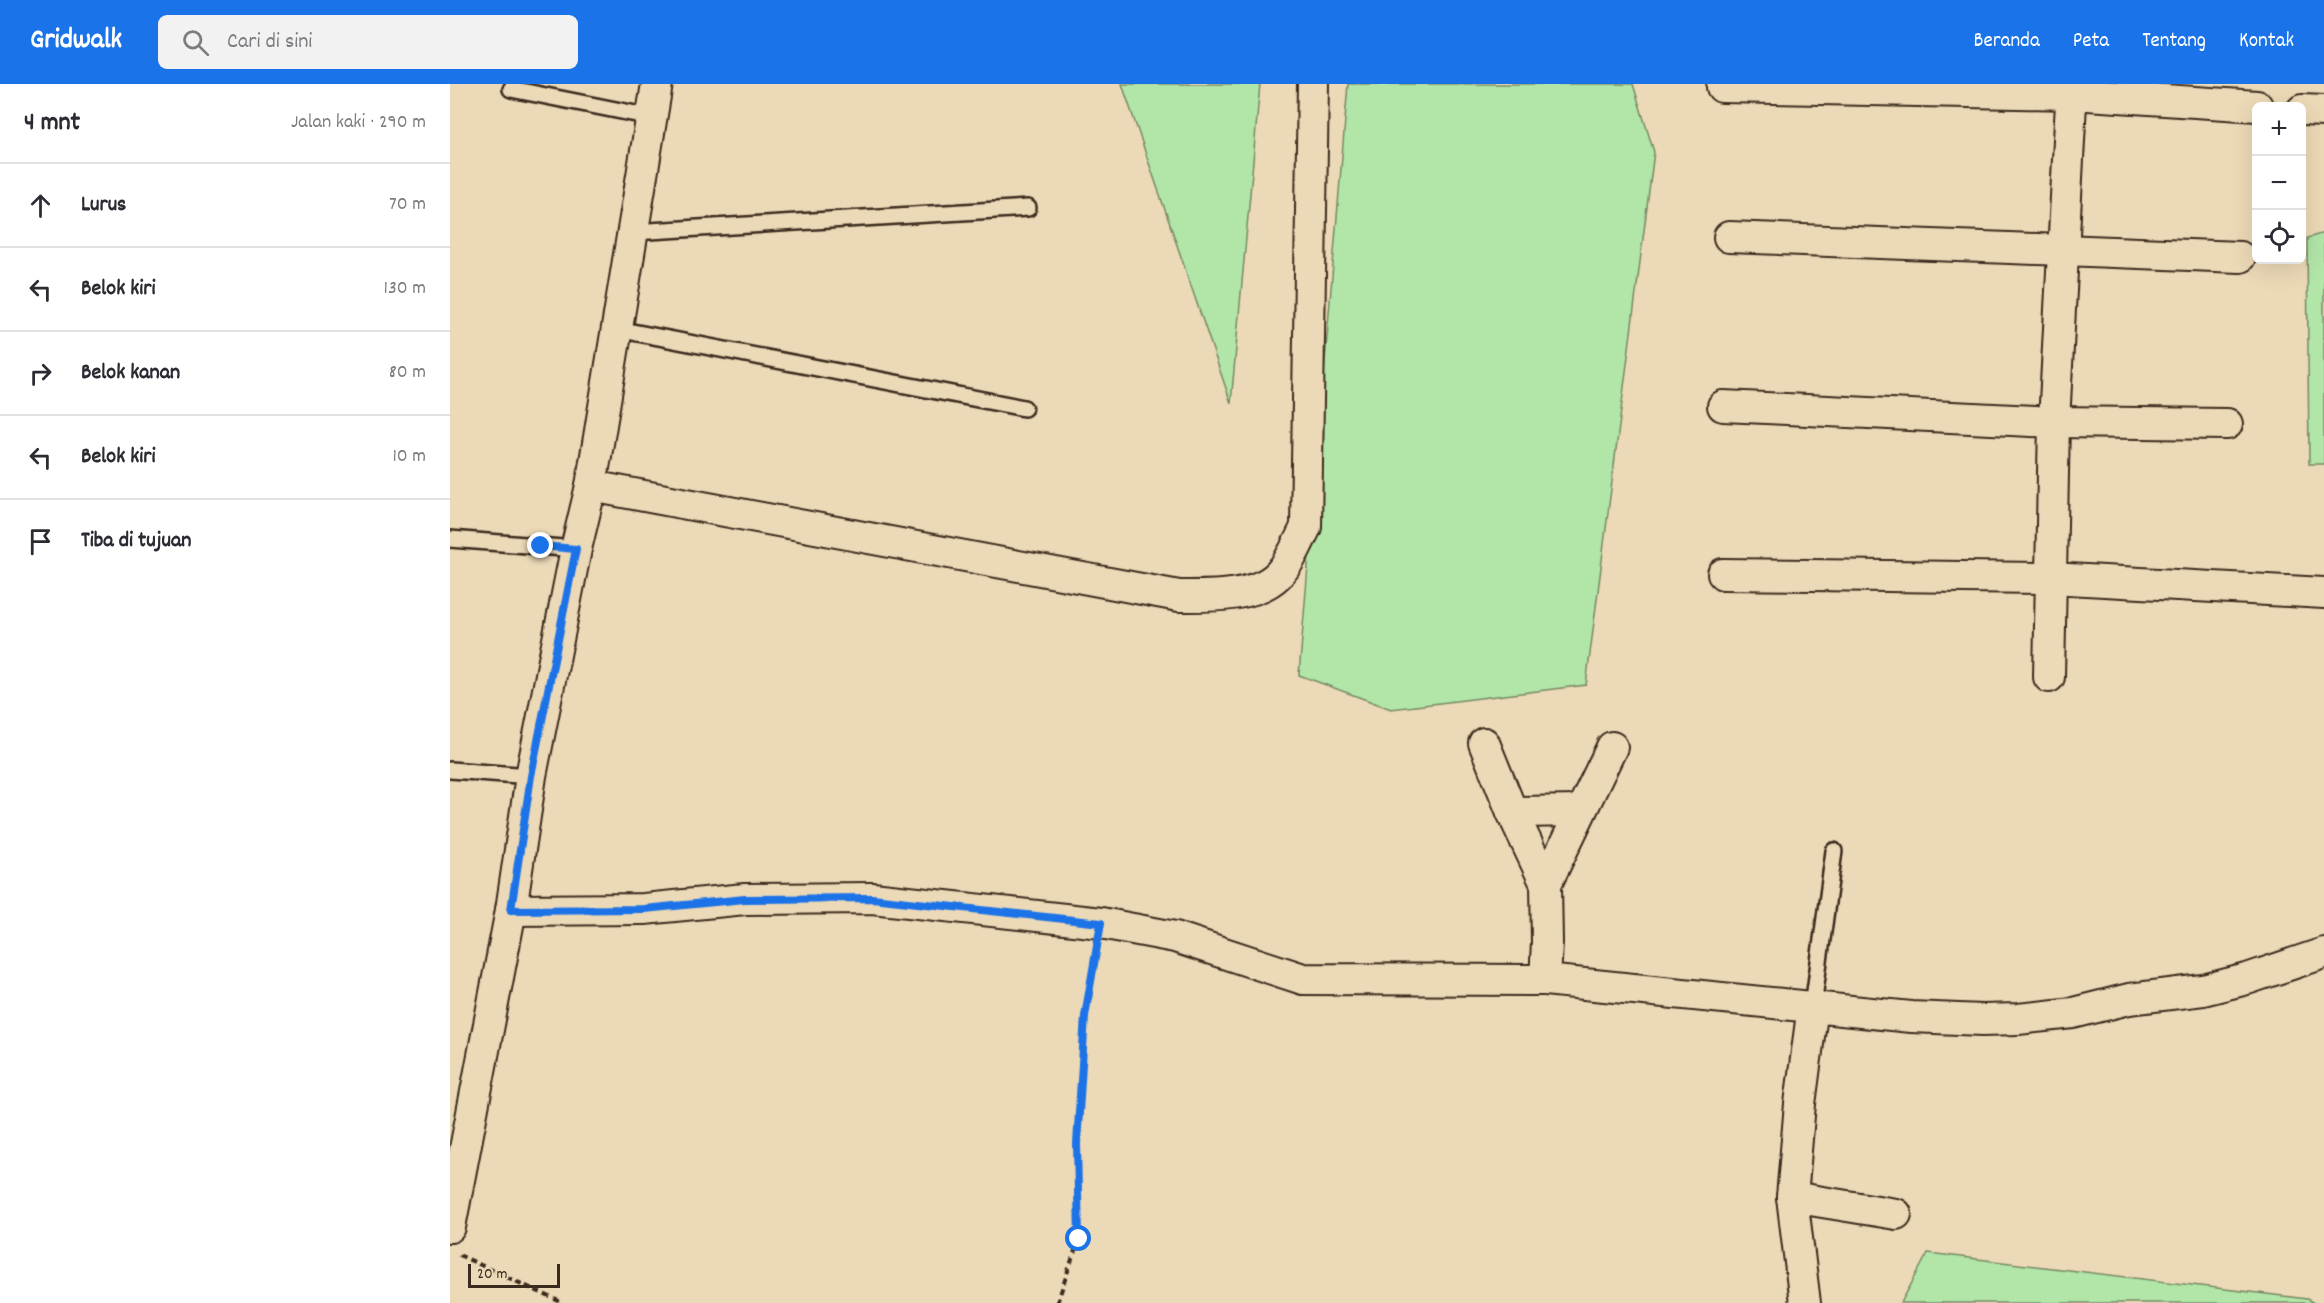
<!DOCTYPE html>
<html lang="id">
<head>
<meta charset="utf-8">
<style>
	body { margin:0; font-family:Dekko,sans-serif; background:#f2f2f3; color:#2b2b33 }
	.controls { position:absolute; right:18px; top:18px; display:grid; overflow:hidden; border-radius:9px; box-shadow:0 6px 24px #0002 }
	.controls button { width:54px; height:54px; display:grid; place-items:center; padding:0; border:0; border-bottom:2px solid #e1e1e2; background:#fff; color:#2b2b33; font:30px sans-serif }
	.scale { position:absolute; left:18px; bottom:15px; width:92px; box-sizing:border-box; padding-left:6px; border:3px solid #3b2a1e; border-top:0; font-size:16px; line-height:21px; white-space:nowrap; color:#3b2a1e; -webkit-text-stroke:4px #ecd9b7; paint-order:stroke }
	.stop { position:absolute; width:18px; height:18px; margin:-14px; border:4px solid #1a73e8; border-radius:50%; background:#fff }
	.stop.end { background:#1a73e8; border-color:#fff; box-shadow:0 2px 6px #0008 }
	.list { margin:0; padding:0; list-style:none }
	h2 { display:flex; justify-content:space-between; align-items:center; height:78px; margin:0; padding:0 24px; font-size:26px }
	h2 small { font-size:20px; font-weight:400; color:#7c7c81 }
	.list li { display:grid; grid-template-columns:39px 1fr auto; gap:18px; align-items:center; box-sizing:border-box; height:84px; padding:0 24px; border-top:2px solid #e1e1e2 }
	.list b { display:block; font-size:22px; white-space:nowrap }
	.list em { font-size:20px; font-style:normal; color:#7c7c81 }
	.icon { flex:none; width:33px; height:33px; fill:none; stroke:currentColor; stroke-width:2; stroke-linecap:round; stroke-linejoin:round }
	.map { position:relative; flex:none; width:1874px; height:1219px; overflow:hidden }
	header { display:flex; align-items:center; gap:36px; box-sizing:border-box; height:84px; padding:0 30px; background:#1a73e8; color:#fff }
	header strong { font-size:28px }
	nav { display:flex; gap:33px; margin-inline-start:auto; font-size:21px }
	.search { width:420px; height:54px; background:#f2f2f3; display:flex; align-items:center; gap:15px; box-sizing:border-box; padding:0 21px; border-radius:9px; color:#7c7c81; font-size:22px }
	main { display:flex }
	aside { flex:1; background:#fff }
	.map>svg:first-child { display:block }
	.green { fill:#b1e6a8; stroke:#768863; stroke-width:1.5 }
	.lines { fill:none; stroke-linecap:round; stroke-linejoin:round }
	.service-casing { stroke:#3b2a1e; stroke-width:20 }
	.minor-casing { stroke:#3b2a1e; stroke-width:34 }
	.path { stroke:#3b2a1e; stroke-width:4; stroke-dasharray:6 4.5; stroke-linecap:butt }
	.service { stroke:#ecd9b7; stroke-width:15 }
	.minor { stroke:#ecd9b7; stroke-width:30 }
	.route { stroke:#1a73e8; stroke-width:8 }
</style>
</head>
<body>
<header>
<strong>Gridwalk</strong>
<div class="search"><svg class="icon" aria-label="search" viewBox="0 0 24 24"><circle cx="10" cy="10" r="6"/><path d="M15 15l6 6"/></svg>Cari di sini</div>
<nav><a>Beranda</a><a>Peta</a><a>Tentang</a><a>Kontak</a></nav>
</header>
<main>
<aside>
<h2>4 mnt<small>Jalan kaki · 290 m</small></h2>
<ul class="list">
<li><svg class="icon" aria-label="ahead" viewBox="0 0 24 24"><path d="M12 20V5M6 11l6-6 6 6"/></svg><div><b>Lurus</b></div><em>70 m</em></li>
<li><svg class="icon" aria-label="left" viewBox="0 0 24 24"><path d="M17 20v-9H6M10 6l-5 5 5 5"/></svg><div><b>Belok kiri</b></div><em>130 m</em></li>
<li><svg class="icon" aria-label="right" viewBox="0 0 24 24"><path d="M7 20v-9h11M14 6l5 5-5 5"/></svg><div><b>Belok kanan</b></div><em>80 m</em></li>
<li><svg class="icon" aria-label="left" viewBox="0 0 24 24"><path d="M17 20v-9H6M10 6l-5 5 5 5"/></svg><div><b>Belok kiri</b></div><em>10 m</em></li>
<li><svg class="icon" aria-label="arrive" viewBox="0 0 24 24"><path d="M6 21V4h12l-3 4 3 4H6"/></svg><div><b>Tiba di tujuan</b></div></li>
</ul>
</aside>
<div class="map">
<svg width="1874" height="1219" viewBox="0 0 1874 1219">
	<rect width="100%" height="100%" fill="#ecd9b7"/>
	<filter id="ink" filterUnits="userSpaceOnUse"><feTurbulence type="fractalNoise" baseFrequency=".0167" numOctaves="2"/><feDisplacementMap in="SourceGraphic" scale="12" xChannelSelector="R" yChannelSelector="G"/><feConvolveMatrix kernelMatrix="1 2 1 2 8 2 1 2 1" color-interpolation-filters="sRGB"/></filter>
	<g filter="url(#ink)">
		<!-- green -->
		<g class="green">
			<path d="M672,0H810L781,319Z"/>
			<path d="M898,0H1183L1204,68L1136,601L941,625L849,591Z"/>
			<path d="M1874,149V380H1859L1857,154Z"/>
			<path d="M1478,1169L1857,1215L1864,1219H1451Z"/>
		</g>
		<g class="lines">
			<defs>
				<g id="service">
					<path d="M61,5L201,33"/>
					<path d="M183,148L578,124"/>
					<path d="M167,245L574,324"/>
					<path d="M0,455L126,465"/>
					<path d="M0,686L81,692"/>
					<path d="M1363,922L1384,767"/>
				</g>
				<g id="minor">
					<path d="M1272,3L1622,10L1807,22"/>
					<path d="M1852,26L1874,27"/>
					<path d="M1279,153L1790,173"/>
					<path d="M1273,322L1604,338L1777,340"/>
					<path d="M141,402L729,512C758,512 805,514 828,491C840,479 848,459 856,443L863,0"/>
					<path d="M1273,490L1600,494L1874,509"/>
					<path d="M1599,593L1604,338L1622,0"/>
					<path d="M1034,659L1062,728L1096,800L1097,858L1095,896"/>
					<path d="M1062,728L1130,727"/>
					<path d="M1096,800L1162,663"/>
					<path d="M61,826L194,825L295,815L422,814L651,839L725,853L853,895L1095,896L1461,933L1533,936L1568,935L1623,929L1679,915L1753,906L1797,895L1874,869"/>
					<path d="M1342,1113L1446,1130"/>
					<path d="M0,1143L61,826L81,692L126,465L141,402L207,0"/>
					<path d="M1355,1219L1342,1113L1350,1020L1363,922"/>
				</g>
			</defs>
			<!-- service casing -->
			<use href="#service" class="service-casing"/>
			<!-- minor casing -->
			<use href="#minor" class="minor-casing"/>
			<!-- path -->
			<g class="path">
				<path d="M9,1171L113,1219"/>
				<path d="M607,1219L629,1155L627,1060L635,932L646,869"/>
			</g>
			<!-- service -->
			<use href="#service" class="service"/>
			<!-- minor -->
			<use href="#minor" class="minor"/>
		</g>
	</g>
	<g class="lines" filter="url(#ink)">
		<!-- route -->
		<path class="route" d="M91,462L126,465L81,692L61,826L194,825L295,815L422,814L651,839L635,932L627,1060L629,1155"/>
	</g>
</svg>
<div class="controls">
<button>+</button>
<button>−</button>
<button><svg class="icon" aria-label="locate" viewBox="0 0 24 24"><circle cx="12" cy="12" r="6"/><path d="M12 2v4M12 18v4M2 12h4M18 12h4"/></svg></button>
</div>
<div class="scale">20 m</div>
<div class="stop" style="left:629px;top:1155px"></div>
<div class="stop end" style="left:91px;top:462px"></div>
</div>
</main>
</body>
</html>
